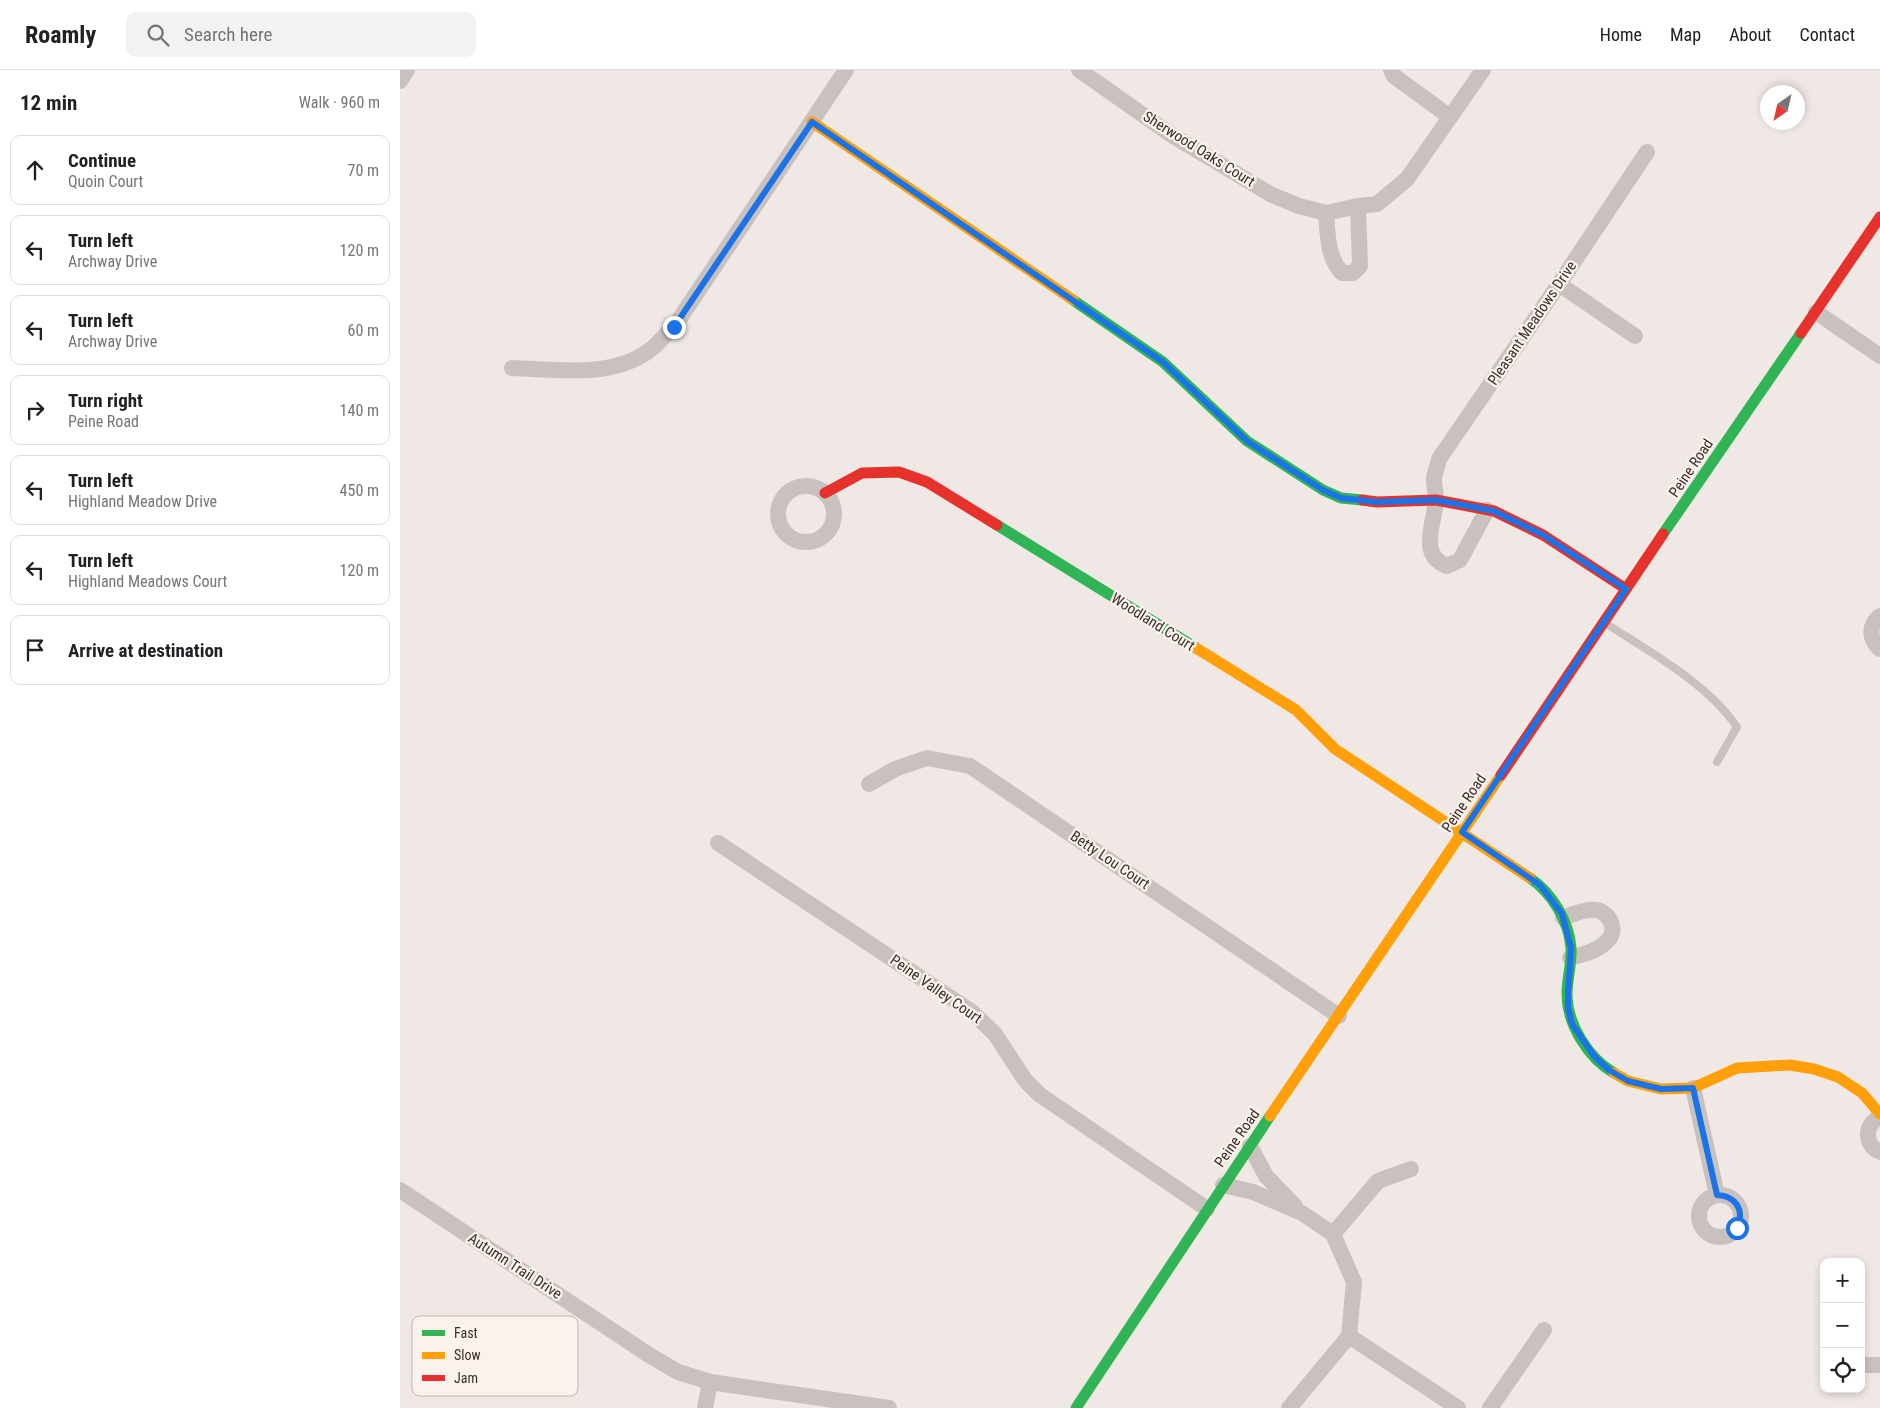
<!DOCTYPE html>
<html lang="en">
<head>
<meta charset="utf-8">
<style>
	body { margin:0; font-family:"Roboto Condensed",sans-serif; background:#f2f2f2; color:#202124 }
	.controls { position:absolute; right:15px; bottom:15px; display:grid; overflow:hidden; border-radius:10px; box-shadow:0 2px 8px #0003 }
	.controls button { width:45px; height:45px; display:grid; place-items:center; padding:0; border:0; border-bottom:1px solid #e0e0e0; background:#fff; color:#202124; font:25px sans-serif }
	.compass { position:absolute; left:1360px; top:15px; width:45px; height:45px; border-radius:50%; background:#fff; box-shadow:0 2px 8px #0003; rotate:214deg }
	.stop { position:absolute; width:15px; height:15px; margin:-11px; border:4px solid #1a73e8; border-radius:50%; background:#fff }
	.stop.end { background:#1a73e8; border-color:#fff; box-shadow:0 1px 5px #0008 }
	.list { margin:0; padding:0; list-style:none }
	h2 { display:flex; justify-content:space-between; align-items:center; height:65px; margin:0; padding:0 20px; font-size:21px }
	h2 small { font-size:16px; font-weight:400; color:#757577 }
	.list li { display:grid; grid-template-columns:32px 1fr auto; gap:15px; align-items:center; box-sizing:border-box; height:70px; margin:0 10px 10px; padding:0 10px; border:1px solid #e0e0e0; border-radius:10px }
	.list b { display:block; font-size:19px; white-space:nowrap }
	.list p { margin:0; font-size:16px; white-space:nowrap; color:#757577 }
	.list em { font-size:16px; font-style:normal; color:#757577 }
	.icon { flex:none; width:28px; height:28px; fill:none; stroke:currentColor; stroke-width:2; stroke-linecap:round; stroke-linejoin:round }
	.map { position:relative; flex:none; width:1480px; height:1338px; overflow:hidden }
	header { display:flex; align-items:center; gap:30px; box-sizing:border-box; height:70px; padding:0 25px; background:#fff; border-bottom:1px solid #e0e0e0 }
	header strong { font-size:24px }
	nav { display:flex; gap:28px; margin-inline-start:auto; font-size:18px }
	.search { width:350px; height:45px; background:#f2f2f2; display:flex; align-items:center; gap:12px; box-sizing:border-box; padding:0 18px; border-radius:10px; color:#757577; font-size:19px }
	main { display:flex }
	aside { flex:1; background:#fff }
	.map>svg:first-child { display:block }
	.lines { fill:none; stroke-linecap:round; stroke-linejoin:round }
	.lane { stroke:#c9c1bd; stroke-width:8 }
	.street { stroke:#c9c1bd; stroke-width:16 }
	.fast { stroke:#30b455; stroke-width:11 }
	.slow { stroke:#ff9f0a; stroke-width:11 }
	.jam { stroke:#e5322d; stroke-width:11 }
	.route { stroke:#1a73e8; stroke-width:6 }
	.labels { text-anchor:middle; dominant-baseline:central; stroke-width:4.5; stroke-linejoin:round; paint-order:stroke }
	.street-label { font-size:15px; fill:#3b2d2a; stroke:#fbf2ed }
	.key { fill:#fbf2ed; stroke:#c1b7b2; stroke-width:1 }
	.key-label { font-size:14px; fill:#3b2d2a }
</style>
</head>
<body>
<header>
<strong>Roamly</strong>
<div class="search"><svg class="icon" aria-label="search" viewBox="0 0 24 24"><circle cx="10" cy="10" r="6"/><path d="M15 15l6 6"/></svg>Search here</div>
<nav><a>Home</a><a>Map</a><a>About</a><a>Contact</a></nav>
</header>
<main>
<aside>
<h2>12 min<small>Walk · 960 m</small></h2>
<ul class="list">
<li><svg class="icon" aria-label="ahead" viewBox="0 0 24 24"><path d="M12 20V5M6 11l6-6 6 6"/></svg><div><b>Continue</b><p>Quoin Court</p></div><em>70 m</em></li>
<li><svg class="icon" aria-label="left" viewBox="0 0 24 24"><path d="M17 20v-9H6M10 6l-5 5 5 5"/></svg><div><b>Turn left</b><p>Archway Drive</p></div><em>120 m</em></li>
<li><svg class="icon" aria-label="left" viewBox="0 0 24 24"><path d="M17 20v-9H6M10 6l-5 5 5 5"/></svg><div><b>Turn left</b><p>Archway Drive</p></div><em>60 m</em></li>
<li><svg class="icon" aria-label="right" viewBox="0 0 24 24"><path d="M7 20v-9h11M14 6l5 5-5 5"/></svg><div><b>Turn right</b><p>Peine Road</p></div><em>140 m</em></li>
<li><svg class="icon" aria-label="left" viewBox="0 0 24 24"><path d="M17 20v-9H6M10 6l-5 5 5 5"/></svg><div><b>Turn left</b><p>Highland Meadow Drive</p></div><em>450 m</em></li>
<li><svg class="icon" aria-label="left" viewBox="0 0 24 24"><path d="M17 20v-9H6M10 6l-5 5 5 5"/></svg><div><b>Turn left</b><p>Highland Meadows Court</p></div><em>120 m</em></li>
<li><svg class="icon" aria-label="arrive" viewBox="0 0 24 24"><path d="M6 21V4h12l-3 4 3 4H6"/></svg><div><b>Arrive at destination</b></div></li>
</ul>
</aside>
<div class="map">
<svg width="1480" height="1338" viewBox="0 0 1480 1338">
	<rect width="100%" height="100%" fill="#f0e8e4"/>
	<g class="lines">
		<!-- lane -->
		<path class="lane" d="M1205,553C1249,581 1308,614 1337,657L1317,692"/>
		<!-- street -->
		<g class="street">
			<path d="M679,0L773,66L872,125L899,136L926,143L958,136L977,134L1007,109L1083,0"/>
			<path d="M991,0L994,6L1050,47"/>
			<path d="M0,11L7,0"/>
			<path d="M926,143C928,165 927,187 942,203H953L960,196L958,136"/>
			<path d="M1159,214L1235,266"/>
			<path d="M1416,242L1480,286"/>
			<path d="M112,298C159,299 216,310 255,276C261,270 267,263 274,257L446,0"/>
			<circle cx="406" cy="444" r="28"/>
			<path d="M1087,440L1060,490L1047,496C1018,485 1034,454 1036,431C1036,424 1034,416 1034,408C1035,402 1038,395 1039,389L1159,214L1247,82"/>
			<path d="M1480,546C1468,556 1469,569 1480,579"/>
			<path d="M469,714L495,699L527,688L570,696L939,946"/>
			<path d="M318,773L572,942L595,964L625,1010L640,1025L807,1139"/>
			<path d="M1163,848C1179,842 1201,831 1211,852C1213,858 1213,865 1208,870C1199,881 1183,884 1170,888"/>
			<path d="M1293,1018L1317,1125"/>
			<path d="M1480,1047C1464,1054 1464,1075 1480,1082"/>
			<path d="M850,1076L866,1106L895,1136"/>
			<path d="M823,1115L853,1122L902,1143L933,1164L954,1212L949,1266L889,1338"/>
			<path d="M0,1120L249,1285L278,1302L310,1312L489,1338"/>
			<circle cx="1320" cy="1146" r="21"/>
			<path d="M933,1164L978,1111L1011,1099"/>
			<path d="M949,1266L1058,1338"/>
			<path d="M1465,1295H1480"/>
			<path d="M305,1338L310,1312"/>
			<path d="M1090,1338L1144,1260"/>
		</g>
		<!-- fast -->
		<g class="fast">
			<path d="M673,230L763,292L847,371L923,420L941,428L962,430"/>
			<path d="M597,455L796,578"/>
			<path d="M1263,464L1401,263"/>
			<path d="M1130,808C1152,823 1169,851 1171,878C1172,893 1167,909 1167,924C1167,954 1188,988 1214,1003"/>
			<path d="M676,1338L870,1046"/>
		</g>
		<!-- slow -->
		<g class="slow">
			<path d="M412,52L673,230"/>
			<path d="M796,578L896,640L935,679L1130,808"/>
			<path d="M1214,1003L1228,1011L1261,1019L1293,1018L1337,998L1390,995L1414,999L1438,1007L1462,1023L1480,1044"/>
			<path d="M870,1046L1101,705"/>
		</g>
		<!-- jam -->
		<g class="jam">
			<path d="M1401,263L1480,147"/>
			<path d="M425,423L462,403L499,402L527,412L597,455"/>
			<path d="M962,430L977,432L1036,430L1094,441L1143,465L1226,519"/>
			<path d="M1101,705L1263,464"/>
		</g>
	</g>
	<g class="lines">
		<!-- route -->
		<path class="route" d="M274,257L412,52L763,292L847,371L923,420L941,428L977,432L1036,430L1094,441L1143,465L1226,519L1062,762L1140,815L1162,844L1171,878L1168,924V938L1172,954L1194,986L1209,1000L1228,1011L1261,1019L1293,1018L1317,1125C1336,1126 1345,1140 1337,1158"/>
	</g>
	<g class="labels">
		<!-- street labels -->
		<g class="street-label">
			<text transform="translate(799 79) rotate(32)">Sherwood Oaks Court</text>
			<text transform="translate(1132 253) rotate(-56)">Pleasant Meadows Drive</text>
			<text transform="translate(1291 398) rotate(-56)">Peine Road</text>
			<text transform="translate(753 552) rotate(32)">Woodland Court</text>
			<text transform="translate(1064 733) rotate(-56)">Peine Road</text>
			<text transform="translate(710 790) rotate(34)">Betty Lou Court</text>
			<text transform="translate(536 919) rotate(35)">Peine Valley Court</text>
			<text transform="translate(837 1068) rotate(-55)">Peine Road</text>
			<text transform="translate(115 1196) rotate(33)">Autumn Trail Drive</text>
		</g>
	</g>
	<!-- legend -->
	<rect x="12" y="1246" width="166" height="80" rx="8" class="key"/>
	<rect x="22" y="1260" width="23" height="6" fill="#30b455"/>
	<rect x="22" y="1282" width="23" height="7" fill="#ff9f0a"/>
	<rect x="22" y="1305" width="23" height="6" fill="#e5322d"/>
	<g class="key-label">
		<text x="54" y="1268">Fast</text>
		<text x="54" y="1290">Slow</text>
		<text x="54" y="1313">Jam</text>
	</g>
</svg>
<div class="controls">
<button>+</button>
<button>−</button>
<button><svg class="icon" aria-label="locate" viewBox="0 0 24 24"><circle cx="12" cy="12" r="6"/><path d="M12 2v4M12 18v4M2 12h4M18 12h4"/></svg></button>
</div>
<svg class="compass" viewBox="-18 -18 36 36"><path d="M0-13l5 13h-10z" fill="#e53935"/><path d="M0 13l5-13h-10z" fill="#757577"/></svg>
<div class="stop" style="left:1337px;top:1158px"></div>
<div class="stop end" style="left:274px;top:257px"></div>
</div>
</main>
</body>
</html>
